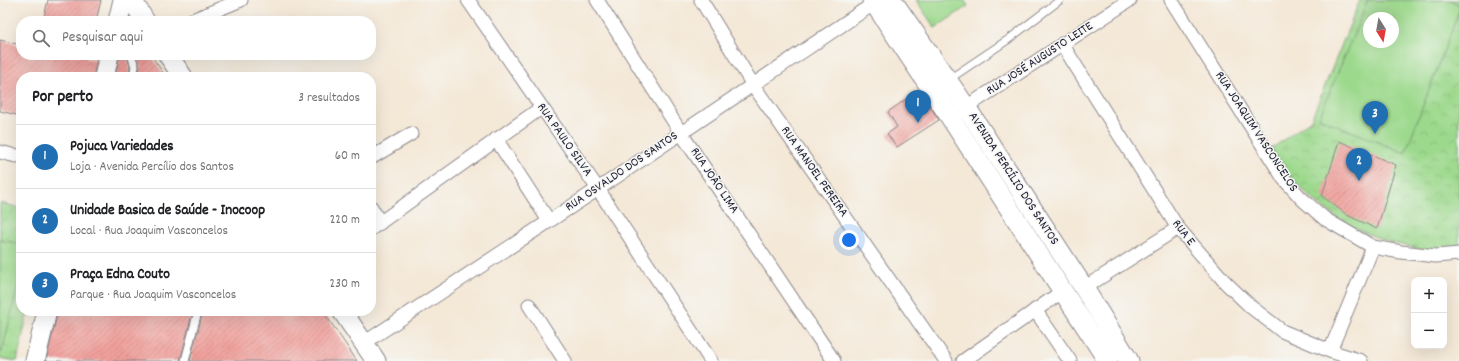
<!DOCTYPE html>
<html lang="pt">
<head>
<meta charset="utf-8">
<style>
	body { margin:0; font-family:Dekko,sans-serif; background:#f2f2f2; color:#202124 }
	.controls { position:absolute; right:12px; bottom:12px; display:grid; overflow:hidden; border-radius:8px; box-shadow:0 4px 16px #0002 }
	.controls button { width:36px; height:36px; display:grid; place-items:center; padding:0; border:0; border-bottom:1px solid #e0e0e0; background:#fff; color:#202124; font:20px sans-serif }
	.compass { position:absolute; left:1363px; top:12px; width:36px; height:36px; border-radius:50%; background:#fff; box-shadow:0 4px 16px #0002; rotate:169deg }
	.you { position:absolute; left:849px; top:240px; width:14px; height:14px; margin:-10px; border:3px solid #fff; border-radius:50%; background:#1a73e8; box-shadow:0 0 0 6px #1a73e833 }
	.badge { display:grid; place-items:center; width:26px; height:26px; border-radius:50%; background:#1f6fb2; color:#fff; font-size:13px; font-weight:700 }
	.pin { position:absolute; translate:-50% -33px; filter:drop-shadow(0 1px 2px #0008) }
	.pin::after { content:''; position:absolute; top:21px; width:14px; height:12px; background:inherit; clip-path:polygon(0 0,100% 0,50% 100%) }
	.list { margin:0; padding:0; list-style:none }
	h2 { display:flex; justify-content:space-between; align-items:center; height:52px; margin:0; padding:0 16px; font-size:17px }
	h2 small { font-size:13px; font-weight:400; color:#757577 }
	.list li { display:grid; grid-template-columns:26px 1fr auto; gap:12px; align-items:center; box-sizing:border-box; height:64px; padding:0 16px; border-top:1px solid #e0e0e0 }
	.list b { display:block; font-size:15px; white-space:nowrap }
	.list p { margin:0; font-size:13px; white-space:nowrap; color:#757577 }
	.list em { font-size:13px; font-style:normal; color:#757577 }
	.icon { flex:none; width:22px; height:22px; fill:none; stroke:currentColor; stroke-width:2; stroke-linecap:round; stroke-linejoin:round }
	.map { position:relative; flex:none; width:1459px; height:361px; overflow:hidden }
	.search { position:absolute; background:#fff; box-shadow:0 4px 16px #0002; left:16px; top:16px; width:360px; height:44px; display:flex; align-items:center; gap:10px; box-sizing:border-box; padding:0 14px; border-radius:16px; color:#757577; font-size:15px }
	.panel { position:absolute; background:#fff; box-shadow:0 4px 16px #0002; left:16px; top:72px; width:360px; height:244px; border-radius:16px }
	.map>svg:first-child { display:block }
	.park { fill:url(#park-crowns); stroke:#607e64; fill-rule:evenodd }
	.garden { fill:#9dd98d; stroke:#607e64; fill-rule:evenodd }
	.building { fill:url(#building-hatch) }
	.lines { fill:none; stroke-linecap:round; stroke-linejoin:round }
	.lane-casing { stroke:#8b8589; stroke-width:9 }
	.street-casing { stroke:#8b8589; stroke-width:15 }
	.secondary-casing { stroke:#8b8589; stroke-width:21 }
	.lane { stroke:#fff; stroke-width:7 }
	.street { stroke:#fff; stroke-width:13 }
	.secondary { stroke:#fff; stroke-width:19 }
	.labels { text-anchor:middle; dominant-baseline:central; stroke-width:3; stroke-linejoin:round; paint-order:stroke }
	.street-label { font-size:13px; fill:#22223b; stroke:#f6f6f2 }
</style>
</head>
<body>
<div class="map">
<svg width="1459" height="361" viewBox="0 0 1459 361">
	<defs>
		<pattern id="park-crowns" width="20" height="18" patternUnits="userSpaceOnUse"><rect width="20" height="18" fill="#9dd98d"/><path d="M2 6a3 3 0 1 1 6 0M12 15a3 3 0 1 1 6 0" fill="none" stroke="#87ba7b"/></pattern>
		<pattern id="building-hatch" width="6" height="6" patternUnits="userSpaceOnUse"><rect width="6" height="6" fill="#f1a09c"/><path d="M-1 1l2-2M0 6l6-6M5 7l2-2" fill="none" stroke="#c38280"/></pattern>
	</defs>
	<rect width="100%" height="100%" fill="#f6f6f2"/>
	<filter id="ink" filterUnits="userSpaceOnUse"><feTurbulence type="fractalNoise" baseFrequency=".025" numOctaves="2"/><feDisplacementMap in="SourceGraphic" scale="8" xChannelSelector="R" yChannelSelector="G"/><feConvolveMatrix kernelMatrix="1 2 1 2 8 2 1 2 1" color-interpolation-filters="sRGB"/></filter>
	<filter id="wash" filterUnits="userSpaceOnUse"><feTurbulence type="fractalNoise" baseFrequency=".012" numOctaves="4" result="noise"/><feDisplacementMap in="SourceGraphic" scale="16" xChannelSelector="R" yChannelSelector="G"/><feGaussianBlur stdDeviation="0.9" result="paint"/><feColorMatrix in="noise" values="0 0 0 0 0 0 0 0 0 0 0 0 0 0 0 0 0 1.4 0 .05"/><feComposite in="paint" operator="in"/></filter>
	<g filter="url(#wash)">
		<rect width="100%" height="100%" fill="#f4e8d7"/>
		<!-- park -->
		<g class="park">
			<path d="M1360,0H1459V249L1433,252L1388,242L1349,226L1317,203L1299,186L1284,170L1271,149L1311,120ZM1369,18H1393V42H1369Z"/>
			<path d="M0,203L21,208V311H28L17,361L0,358Z"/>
		</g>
		<!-- garden -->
		<g class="garden">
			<path d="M916,0H964L968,6L935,28Z"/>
			<path d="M1368,0H1450L1459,5V11L1405,153L1319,118ZM1369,18H1393V42H1369Z"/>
			<path d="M0,240L21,244V273L2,352H0Z"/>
		</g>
		<g id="blocks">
			<!-- building -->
			<g class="building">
				<path d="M48,0H101L96,21H43Z"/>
				<path d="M0,40L21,45V55H87L86,58L97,60L93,77H21V116L0,111Z"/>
				<path d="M120,55H126L130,66L128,77H115Z"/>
				<path d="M136,55H151L166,77H138L140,66Z"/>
				<path d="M919,90L939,120L897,147L887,134L897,127L888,112Z"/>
				<path d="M1339,141L1396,165L1377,229L1347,215L1322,196Z"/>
				<path d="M58,311H193L180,361H46Z"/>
				<path d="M203,311H323L357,361H190Z"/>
			</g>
		</g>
	</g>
	<g filter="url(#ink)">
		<use href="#blocks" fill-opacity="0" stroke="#8b8589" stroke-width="1"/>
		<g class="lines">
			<defs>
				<g id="lane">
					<path d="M131,55L135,66L133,77"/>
					<path d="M948,80L1009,39L1060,0"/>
					<path d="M185,361L198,311"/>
				</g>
				<g id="street">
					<path d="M468,0L598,189L711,361"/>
					<path d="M597,0L681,133L834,361"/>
					<path d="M701,0L753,85L946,361"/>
					<path d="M1171,0L1284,179L1301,198L1325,219L1373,247L1401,252L1436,256L1459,254"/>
					<path d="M190,21L241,0"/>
					<path d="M1062,44L1178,228L1226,283L1251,307L1282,331L1330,351L1361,361"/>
					<path d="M959,112L1130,0"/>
					<path d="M496,139L549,221"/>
					<path d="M0,152L16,156L21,155"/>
					<path d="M371,158L411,134"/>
					<path d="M371,207L380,223"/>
					<path d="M371,229L541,108"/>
					<path d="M1084,288L1178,228"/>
					<path d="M529,305L565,361"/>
					<path d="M1035,310L1070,361"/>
					<path d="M364,343L598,189L879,0"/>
					<path d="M1330,351L1373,247"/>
					<path d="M963,361L1063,291"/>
				</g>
				<g id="secondary">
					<path d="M132,0L145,21"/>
					<path d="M872,0L950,117L1108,361"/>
					<path d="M892,0L966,107L1084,288L1129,361"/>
					<path d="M118,21L123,0"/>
					<path d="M168,55L183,77"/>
					<path d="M104,77L109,55"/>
					<path d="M342,311L376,361"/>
					<path d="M35,361L47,311"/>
				</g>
			</defs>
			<!-- lane casing -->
			<use href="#lane" class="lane-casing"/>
			<!-- street casing -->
			<use href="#street" class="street-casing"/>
			<!-- secondary casing -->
			<use href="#secondary" class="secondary-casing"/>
			<!-- lane -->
			<use href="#lane" class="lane"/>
			<!-- street -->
			<use href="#street" class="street"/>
			<!-- secondary -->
			<use href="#secondary" class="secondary"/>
		</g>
	</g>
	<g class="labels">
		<!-- street labels -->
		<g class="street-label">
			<text transform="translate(1040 59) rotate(-33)">RUA JOSÉ AUGUSTO LEITE</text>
			<text transform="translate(1256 132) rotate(57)">RUA JOAQUIM VASCONCELOS</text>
			<text transform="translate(564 140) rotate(55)">RUA PAULO SILVA</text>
			<text transform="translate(622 172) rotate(-34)">RUA OSVALDO DOS SANTOS</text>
			<text transform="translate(814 172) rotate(55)">RUA MANOEL PEREIRA</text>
			<text transform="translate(1013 179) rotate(57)">AVENIDA PERCÍLIO DOS SANTOS</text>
			<text transform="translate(714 181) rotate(56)">RUA JOÃO LIMA</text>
			<text transform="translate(1183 233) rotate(52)">RUA E</text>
		</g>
	</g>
</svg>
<div class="controls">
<button>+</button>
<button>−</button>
</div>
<svg class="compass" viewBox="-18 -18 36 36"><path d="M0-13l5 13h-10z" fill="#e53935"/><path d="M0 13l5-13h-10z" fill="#757577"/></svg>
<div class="you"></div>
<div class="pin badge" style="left:918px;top:123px">1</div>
<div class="pin badge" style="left:1359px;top:181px">2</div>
<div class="pin badge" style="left:1375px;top:134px">3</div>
<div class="search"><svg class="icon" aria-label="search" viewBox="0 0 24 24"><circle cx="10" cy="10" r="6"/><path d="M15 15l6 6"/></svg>Pesquisar aqui</div>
<section class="panel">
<h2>Por perto<small>3 resultados</small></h2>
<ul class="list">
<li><span class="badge">1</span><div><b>Pojuca Variedades</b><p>Loja · Avenida Percílio dos Santos</p></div><em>60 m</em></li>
<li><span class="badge">2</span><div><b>Unidade Basica de Saúde - Inocoop</b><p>Local · Rua Joaquim Vasconcelos</p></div><em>220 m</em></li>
<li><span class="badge">3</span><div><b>Praça Edna Couto</b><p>Parque · Rua Joaquim Vasconcelos</p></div><em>230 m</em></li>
</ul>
</section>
</div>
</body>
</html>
